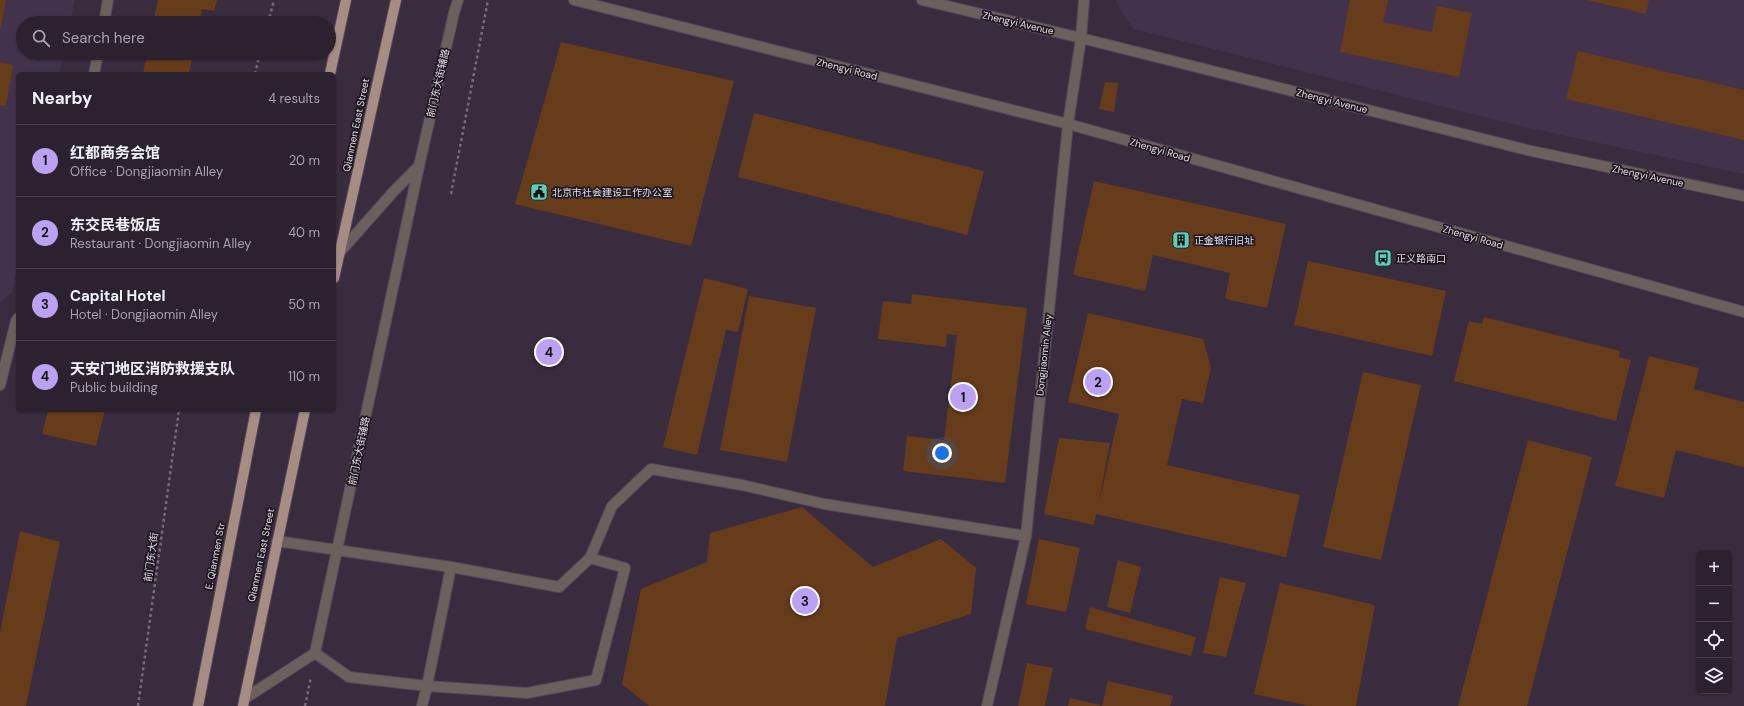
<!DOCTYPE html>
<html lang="en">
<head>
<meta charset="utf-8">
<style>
	body { margin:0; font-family:"DM Sans","Noto Sans SC",sans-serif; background:#332937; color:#f1f3f6 }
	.controls { position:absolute; right:12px; bottom:12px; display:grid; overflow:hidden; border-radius:6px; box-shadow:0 1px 3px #0004 }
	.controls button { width:36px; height:36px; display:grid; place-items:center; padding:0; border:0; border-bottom:1px solid #473e4b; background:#2b212f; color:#f1f3f6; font:20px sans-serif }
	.you { position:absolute; left:942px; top:453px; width:14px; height:14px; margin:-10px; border:3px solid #fff; border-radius:50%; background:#1a73e8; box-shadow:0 0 0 6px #1a73e833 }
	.badge { display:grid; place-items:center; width:26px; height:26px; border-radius:50%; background:#bca0f2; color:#111; font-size:13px; font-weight:700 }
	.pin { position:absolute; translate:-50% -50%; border:2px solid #fff; box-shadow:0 1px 4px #0006 }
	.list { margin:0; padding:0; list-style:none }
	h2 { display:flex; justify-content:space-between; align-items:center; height:52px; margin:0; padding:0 16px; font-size:17px }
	h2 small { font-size:13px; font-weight:400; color:#a6a3aa }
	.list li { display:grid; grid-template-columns:26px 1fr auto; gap:12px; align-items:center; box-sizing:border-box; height:72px; padding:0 16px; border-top:1px solid #473e4b }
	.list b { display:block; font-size:15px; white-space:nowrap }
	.list p { margin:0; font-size:13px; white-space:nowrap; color:#a6a3aa }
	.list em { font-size:13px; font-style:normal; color:#a6a3aa }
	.icon { flex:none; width:22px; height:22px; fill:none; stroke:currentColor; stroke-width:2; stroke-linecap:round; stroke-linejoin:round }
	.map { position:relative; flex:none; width:1744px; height:706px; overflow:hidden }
	.search { position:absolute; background:#2b212f; box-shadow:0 1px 3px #0004; left:16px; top:16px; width:320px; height:44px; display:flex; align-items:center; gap:10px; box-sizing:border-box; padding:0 14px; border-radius:22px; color:#a6a3aa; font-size:15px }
	.panel { position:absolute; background:#2b212f; box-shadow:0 1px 3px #0004; left:16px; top:72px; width:320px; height:340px; border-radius:6px }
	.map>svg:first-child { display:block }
	.built { fill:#43324b }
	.building { fill:#663c1b }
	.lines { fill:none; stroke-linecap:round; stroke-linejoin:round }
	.minor-casing { stroke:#54485a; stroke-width:12 }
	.major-casing { stroke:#54485a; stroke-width:12 }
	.path { stroke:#766b7c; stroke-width:2.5; stroke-dasharray:3 3; stroke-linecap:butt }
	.minor { stroke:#6c605c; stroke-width:10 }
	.major { stroke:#a58d84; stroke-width:10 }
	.labels { text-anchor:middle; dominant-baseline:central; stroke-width:3.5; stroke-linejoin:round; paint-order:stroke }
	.street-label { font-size:10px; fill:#e4dce9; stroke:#1d1720 }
	.poi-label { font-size:10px; fill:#e4dce9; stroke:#1d1720; text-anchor:start }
</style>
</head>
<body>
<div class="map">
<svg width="1744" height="706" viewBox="0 0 1744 706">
	<rect width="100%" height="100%" fill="#392c3f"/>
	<!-- built -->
	<g class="built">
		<path d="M0,0H75L70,23H23V53H64L59,74H18V265L12,292L0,302Z"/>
		<path d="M1116,0H1744V174L1529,128L1134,29L1121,11Z"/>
	</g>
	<!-- building -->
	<g class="building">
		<path d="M0,0H6L1,28H0Z"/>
		<path d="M158,0H217L214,11L202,9L199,23H153Z"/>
		<path d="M1350,0H1388L1383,22L1432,32L1437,6L1472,13L1459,77L1340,52Z"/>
		<path d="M1587,0H1649L1646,14Z"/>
		<path d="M561,42L734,81L691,246L515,204Z"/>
		<path d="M1578,51L1744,90V140L1566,99Z"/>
		<path d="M147,53H193L189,74H143Z"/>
		<path d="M0,62L13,65L6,106L0,105Z"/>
		<path d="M1105,82L1118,83L1114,112L1099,109Z"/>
		<path d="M754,113L984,171L967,235L738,177Z"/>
		<path d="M1094,181L1286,224L1267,308L1225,299L1230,273L1153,255L1145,291L1073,275Z"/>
		<path d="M1308,261L1446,291L1432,356L1294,325Z"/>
		<path d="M704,278L748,289L738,332L726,330L697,455L663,447Z"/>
		<path d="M912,294L1027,308L1005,483L903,471L907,436L944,440L957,335L947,334L946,347L878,339L883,301L911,304Z"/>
		<path d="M749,296L816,308L787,462L720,450Z"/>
		<path d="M1088,313L1203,339L1211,368L1203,403L1182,399L1167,465L1300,495L1286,557L1096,514L1094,525L1044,514L1059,438L1110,443L1098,507L1119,414L1068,402Z"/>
		<path d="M1484,317L1620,351L1619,357L1631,360L1616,421L1454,381L1469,321L1482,324Z"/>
		<path d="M1649,356L1699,368L1694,389L1744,402V467L1676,450L1664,498L1615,486Z"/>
		<path d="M1363,372L1421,385L1381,560L1323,547Z"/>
		<path d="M48,410H105L96,446L42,434Z"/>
		<path d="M1528,440L1592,457L1527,706H1458Z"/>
		<path d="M802,507L873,567L941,539L976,568L971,614L897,638L885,706H649L622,684L641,589L707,562L710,533Z"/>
		<path d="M20,531L60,542L26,706H0V632Z"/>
		<path d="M1039,539L1080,548L1066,612L1026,604Z"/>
		<path d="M1118,560L1141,567L1130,613L1107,607Z"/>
		<path d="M1220,577L1246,583L1226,657L1203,653Z"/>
		<path d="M1280,583L1375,605L1356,706H1309L1254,694Z"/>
		<path d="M1090,607L1196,637L1191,656L1085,629Z"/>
		<path d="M1027,663L1053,668L1045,706H1018Z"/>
		<path d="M1108,681L1173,696L1170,706H1102Z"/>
		<path d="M1070,698L1100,705V706H1068Z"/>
	</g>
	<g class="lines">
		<defs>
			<g id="minor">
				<path d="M574,0L1068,124L1744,312"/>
				<path d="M922,0L1081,38L1527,150L1744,196"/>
				<path d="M104,23L108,0"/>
				<path d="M94,74L98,53"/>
				<path d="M340,252L394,191L419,166"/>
				<path d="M0,385L16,321L18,318"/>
				<path d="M277,541L451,567L559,587L590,558L612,506L651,469L742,485L824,504L1026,536"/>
				<path d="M451,567L427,686L527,693L596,680L625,568L590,558"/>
				<path d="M315,653L349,677L427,686L422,706"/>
				<path d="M244,699L315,653L419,166L454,13L458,0"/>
				<path d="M987,706L1026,536L1068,124L1081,38L1084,0"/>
			</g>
			<g id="major">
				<path d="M330,74L346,0"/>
				<path d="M334,278L396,0"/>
				<path d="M198,706L256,410"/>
				<path d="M243,706L305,410"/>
			</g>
		</defs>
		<!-- minor casing -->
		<use href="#minor" class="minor-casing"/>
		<!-- major casing -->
		<use href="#major" class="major-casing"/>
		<!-- path -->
		<g class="path">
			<path d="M268,23L274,0"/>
			<path d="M255,74L260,53"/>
			<path d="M451,194L488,0"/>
			<path d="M138,706L179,410"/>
			<path d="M305,706L311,677"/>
		</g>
		<!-- minor -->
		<use href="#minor" class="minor"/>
		<!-- major -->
		<use href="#major" class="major"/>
	</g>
	<!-- icons -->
	<defs>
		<symbol id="civic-square" viewBox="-11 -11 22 22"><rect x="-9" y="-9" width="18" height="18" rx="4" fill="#5bcebb" stroke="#1d1720"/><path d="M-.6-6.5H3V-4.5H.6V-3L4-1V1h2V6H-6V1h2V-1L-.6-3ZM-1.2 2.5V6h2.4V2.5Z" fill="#111"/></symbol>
		<symbol id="building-square" viewBox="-11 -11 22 22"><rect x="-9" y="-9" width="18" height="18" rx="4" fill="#5bcebb" stroke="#1d1720"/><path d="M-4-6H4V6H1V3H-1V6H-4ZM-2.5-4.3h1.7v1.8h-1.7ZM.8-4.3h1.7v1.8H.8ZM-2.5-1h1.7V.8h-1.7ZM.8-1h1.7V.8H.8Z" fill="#111"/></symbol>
		<symbol id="bus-square" viewBox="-11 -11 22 22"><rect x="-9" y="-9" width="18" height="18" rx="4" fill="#5bcebb" stroke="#1d1720"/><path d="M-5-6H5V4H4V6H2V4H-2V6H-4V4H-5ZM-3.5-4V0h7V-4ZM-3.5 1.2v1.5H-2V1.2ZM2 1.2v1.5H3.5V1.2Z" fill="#111"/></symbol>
	</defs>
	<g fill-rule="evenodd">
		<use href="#civic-square" x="529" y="182" width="20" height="20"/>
		<use href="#building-square" x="1171" y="230" width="20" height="20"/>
		<use href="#bus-square" x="1373" y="248" width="20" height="20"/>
	</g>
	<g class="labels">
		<!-- street labels -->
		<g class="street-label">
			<text transform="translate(1018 23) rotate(13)">Zhengyi Avenue</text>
			<text transform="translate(847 69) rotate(14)">Zhengyi Road</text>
			<text transform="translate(438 83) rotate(-77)">前门东大街辅路</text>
			<text transform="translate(1332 101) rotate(14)">Zhengyi Avenue</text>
			<text transform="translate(356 125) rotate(-78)">Qianmen East Street</text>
			<text transform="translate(1160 150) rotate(16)">Zhengyi Road</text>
			<text transform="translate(1648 176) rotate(12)">Zhengyi Avenue</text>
			<text transform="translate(1473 237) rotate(16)">Zhengyi Road</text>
			<text transform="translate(1044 355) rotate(-84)">Dongjiaomin Alley</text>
			<text transform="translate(359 451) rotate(-78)">前门东大街辅路</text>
			<text transform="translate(261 555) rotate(-78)">Qianmen East Street</text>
			<text transform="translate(215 556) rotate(-79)">E. Qianmen Str</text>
			<text transform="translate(151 557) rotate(-82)">前门东大街</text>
		</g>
		<!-- poi labels -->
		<g class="poi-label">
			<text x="552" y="192">北京市社会建设工作办公室</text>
			<text x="1194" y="240">正金银行旧址</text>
			<text x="1396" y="258">正义路南口</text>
		</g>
	</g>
</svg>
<div class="controls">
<button>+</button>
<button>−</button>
<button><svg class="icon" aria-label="locate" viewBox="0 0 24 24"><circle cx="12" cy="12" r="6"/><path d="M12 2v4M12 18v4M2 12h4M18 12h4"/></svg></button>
<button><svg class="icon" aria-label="layers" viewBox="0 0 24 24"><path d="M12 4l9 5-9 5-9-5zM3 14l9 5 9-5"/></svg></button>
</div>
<div class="you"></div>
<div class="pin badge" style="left:963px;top:397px">1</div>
<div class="pin badge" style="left:1098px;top:382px">2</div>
<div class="pin badge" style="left:805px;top:601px">3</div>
<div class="pin badge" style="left:549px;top:352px">4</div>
<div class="search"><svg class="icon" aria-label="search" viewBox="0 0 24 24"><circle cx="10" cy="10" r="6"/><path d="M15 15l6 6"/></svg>Search here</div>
<section class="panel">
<h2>Nearby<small>4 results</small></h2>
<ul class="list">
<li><span class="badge">1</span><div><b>红都商务会馆</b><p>Office · Dongjiaomin Alley</p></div><em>20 m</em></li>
<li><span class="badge">2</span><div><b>东交民巷饭店</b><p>Restaurant · Dongjiaomin Alley</p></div><em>40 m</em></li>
<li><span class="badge">3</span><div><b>Capital Hotel</b><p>Hotel · Dongjiaomin Alley</p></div><em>50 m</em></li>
<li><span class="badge">4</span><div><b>天安门地区消防救援支队</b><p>Public building</p></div><em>110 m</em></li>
</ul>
</section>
</div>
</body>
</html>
